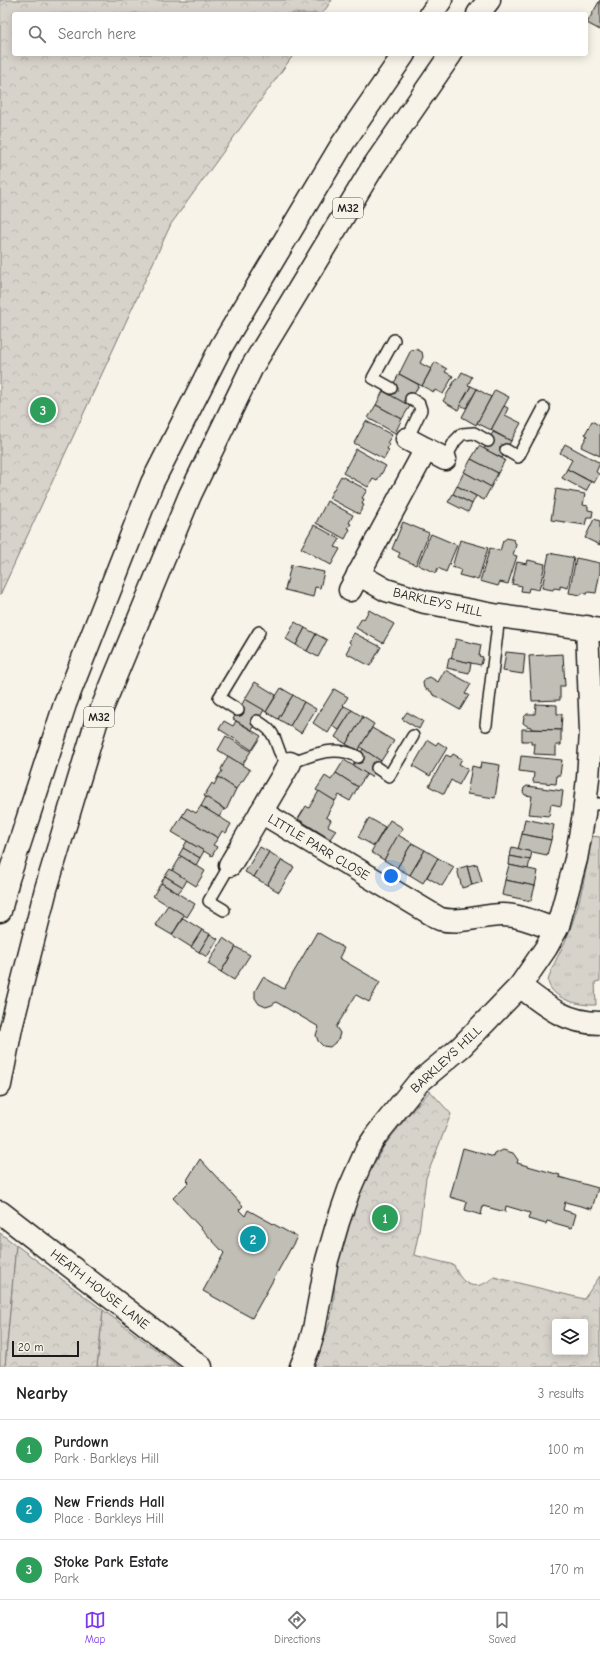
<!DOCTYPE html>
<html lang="en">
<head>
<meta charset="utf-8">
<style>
	body { margin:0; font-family:"Comic Neue",sans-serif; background:#f6f6f6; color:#202124 }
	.controls { position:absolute; right:12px; bottom:12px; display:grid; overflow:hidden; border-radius:4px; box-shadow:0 2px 10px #0003 }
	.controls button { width:36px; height:36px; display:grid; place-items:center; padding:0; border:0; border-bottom:1px solid #e0e0e0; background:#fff; color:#202124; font:20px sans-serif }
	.scale { position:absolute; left:12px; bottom:10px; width:67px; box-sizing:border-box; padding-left:4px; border:2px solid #1c1c1c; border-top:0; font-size:11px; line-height:14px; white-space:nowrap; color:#1c1c1c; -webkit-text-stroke:3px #f7f3e8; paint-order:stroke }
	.you { position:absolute; left:391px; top:876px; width:14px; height:14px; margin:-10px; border:3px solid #fff; border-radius:50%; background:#1a73e8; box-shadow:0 0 0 6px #1a73e833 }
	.badge { display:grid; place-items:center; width:26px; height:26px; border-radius:50%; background:#7c3aed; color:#fff; font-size:13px; font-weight:700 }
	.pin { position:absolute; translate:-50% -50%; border:2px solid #fff; box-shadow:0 1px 4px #0006 }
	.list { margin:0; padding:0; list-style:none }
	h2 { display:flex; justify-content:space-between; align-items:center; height:52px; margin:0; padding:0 16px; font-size:17px }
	h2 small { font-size:13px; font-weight:400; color:#757577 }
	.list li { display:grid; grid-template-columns:26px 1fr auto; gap:12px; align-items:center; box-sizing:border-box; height:60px; padding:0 16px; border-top:1px solid #e0e0e0 }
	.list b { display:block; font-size:15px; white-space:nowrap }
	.list p { margin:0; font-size:13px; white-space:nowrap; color:#757577 }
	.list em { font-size:13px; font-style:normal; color:#757577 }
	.icon { flex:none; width:22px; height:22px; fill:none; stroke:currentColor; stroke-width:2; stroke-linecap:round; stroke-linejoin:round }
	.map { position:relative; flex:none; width:600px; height:1367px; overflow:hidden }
	.search { position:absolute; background:#fff; box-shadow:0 2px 10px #0003; left:12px; right:12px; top:12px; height:44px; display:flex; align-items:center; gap:10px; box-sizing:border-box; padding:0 14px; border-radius:4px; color:#757577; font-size:15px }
	.sheet { height:232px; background:#fff }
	nav { display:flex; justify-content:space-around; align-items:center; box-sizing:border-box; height:56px; border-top:1px solid #e0e0e0; background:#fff; font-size:11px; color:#757577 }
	nav a { display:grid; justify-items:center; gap:2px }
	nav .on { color:#7c3aed }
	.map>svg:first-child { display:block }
	.grass { fill:url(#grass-tufts); stroke:#7a7874 }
	.forest { fill:url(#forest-crowns); stroke:#7a7874; fill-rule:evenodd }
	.building { fill:#c0beb5; stroke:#1c1c1c }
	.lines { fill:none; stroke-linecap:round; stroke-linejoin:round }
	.service-casing { stroke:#1c1c1c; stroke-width:14 }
	.minor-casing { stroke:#1c1c1c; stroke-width:25 }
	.motorway-casing { stroke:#1c1c1c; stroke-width:25 }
	.service { stroke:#f7f3e8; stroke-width:11 }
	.minor { stroke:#f7f3e8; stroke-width:22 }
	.motorway { stroke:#f7f3e8; stroke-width:22 }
	.labels { text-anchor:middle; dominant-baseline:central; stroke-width:3; stroke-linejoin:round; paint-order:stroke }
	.shield { fill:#f7f3e8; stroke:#5e5c59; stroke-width:1 }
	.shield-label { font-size:12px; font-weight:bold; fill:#1c1c1c }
	.street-label { font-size:13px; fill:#1c1c1c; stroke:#f7f3e8 }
</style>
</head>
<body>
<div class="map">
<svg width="600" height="1367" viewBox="0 0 600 1367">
	<defs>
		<pattern id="grass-tufts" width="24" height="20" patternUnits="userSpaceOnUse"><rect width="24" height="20" fill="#d7d3cb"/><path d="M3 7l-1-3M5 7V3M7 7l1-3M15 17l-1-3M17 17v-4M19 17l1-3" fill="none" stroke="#b8b5ae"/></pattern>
		<pattern id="forest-crowns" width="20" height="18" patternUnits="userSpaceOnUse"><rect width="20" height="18" fill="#d7d3cb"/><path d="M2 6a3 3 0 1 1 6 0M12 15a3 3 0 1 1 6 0" fill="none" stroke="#b8b5ae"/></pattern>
	</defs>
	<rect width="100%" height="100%" fill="#f7f3e8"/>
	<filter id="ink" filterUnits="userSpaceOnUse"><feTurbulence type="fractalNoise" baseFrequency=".025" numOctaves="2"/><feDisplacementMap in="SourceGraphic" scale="8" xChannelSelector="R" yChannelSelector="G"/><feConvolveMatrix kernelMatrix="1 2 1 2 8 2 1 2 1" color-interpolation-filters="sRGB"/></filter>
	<g filter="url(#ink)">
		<!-- grass -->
		<g class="grass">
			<path d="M591,836L600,837V981L595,982L596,1005C580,1006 551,999 548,981C552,964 563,949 569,932C581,901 587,869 591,836Z"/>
			<path d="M0,1233L16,1245L5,1367H0Z"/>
			<path d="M103,1310L179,1367H97Z"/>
		</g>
		<!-- forest -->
		<g class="forest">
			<path d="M0,0H332L322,14H14V54H294L171,224L0,595Z"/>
			<path d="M430,1091L451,1114L426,1178L419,1231L414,1255L454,1265C462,1287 477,1292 494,1277L584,1299L600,1276V1367H314L330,1322L334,1297L335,1269L337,1257L361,1187L384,1146L410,1113ZM555,1322H585V1352H555Z"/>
			<path d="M16,1245L103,1310L97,1367H5Z"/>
		</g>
		<!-- building -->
		<g class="building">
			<path d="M600,0V30L587,23Z"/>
			<path d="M416,349L422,352L423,357L420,363L431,369L422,386L399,374L411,350Z"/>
			<path d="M435,362L447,369L445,372L453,376L443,394L435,390L434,392L422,386Z"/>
			<path d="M462,372L472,377L468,385L471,386L458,410L443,401L456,378L458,379Z"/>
			<path d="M399,374L419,385L408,405L388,394Z"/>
			<path d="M471,386L477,389L466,408L460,405Z"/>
			<path d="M477,389L491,397L476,425L462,417Z"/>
			<path d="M495,390L509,397L491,430L477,423Z"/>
			<path d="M383,391L410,406L402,419L376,405Z"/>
			<path d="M376,405L402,419L395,433L368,418Z"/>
			<path d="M504,406L508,408L505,415L521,423L511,441L491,430Z"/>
			<path d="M366,421L392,435L387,443L389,445L387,449L389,450L384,459L354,443Z"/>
			<path d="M592,421L600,426V456L581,447L587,436L585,434Z"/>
			<path d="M493,432L511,441L502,458L484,449Z"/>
			<path d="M565,444L600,463L596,472L599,474L594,483L567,469L572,460L560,453Z"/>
			<path d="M479,446L505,460L498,473L471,459Z"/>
			<path d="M356,449L386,466L377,481L373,479L368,487L343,473Z"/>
			<path d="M471,459L498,473L491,487L464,472Z"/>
			<path d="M567,469L591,482L586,491L562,478Z"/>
			<path d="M464,472L491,487L484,500L457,486Z"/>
			<path d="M341,476L367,490L362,498L364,499L362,504L364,505L359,514L329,498Z"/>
			<path d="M457,486L476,496L472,504L453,494Z"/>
			<path d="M556,489L585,494L583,505L588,506V510L593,511L592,517H587L585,525L551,520Z"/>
			<path d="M453,494L472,504L468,512L448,502Z"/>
			<path d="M327,501L353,515L349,523L351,524L348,528L350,529L345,539L316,523Z"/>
			<path d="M594,519L600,521V545L585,538Z"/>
			<path d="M403,522L429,533L416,565L398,557L400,553L392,549Z"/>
			<path d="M314,525L340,539L335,547L340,549L331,565L301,548Z"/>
			<path d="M431,534L457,545L446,572L438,568L436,573L418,565Z"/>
			<path d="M507,538L514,540L516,545L513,555L517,556L508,584L500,582L498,586L480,581L490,548L500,551L503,541Z"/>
			<path d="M460,540L488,548L478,580L459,575L461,570L452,567Z"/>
			<path d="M549,553L574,558L568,588L560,586V589L554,588L553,590L542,588Z"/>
			<path d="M576,558L600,563V572L596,593L588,592L587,594L582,593L581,595L569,593Z"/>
			<path d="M528,560L545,564L539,590L529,588L528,592L521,591L522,586L512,584L517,562L527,564Z"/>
			<path d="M291,565L324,572L320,588L315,587L313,597L285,590Z"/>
			<path d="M369,610L394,624L383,643L356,628L362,618L364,619Z"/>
			<path d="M295,622L305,628L296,645L286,639Z"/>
			<path d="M305,628L316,634L307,651L296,645Z"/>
			<path d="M354,633L381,647L370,666L346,653L351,644L349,642Z"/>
			<path d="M316,634L327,640L318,657L307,651Z"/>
			<path d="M456,639L481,645L479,656L483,657L481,665L451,659Z"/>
			<path d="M506,652L525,654L523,674L503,671Z"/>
			<path d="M563,654L565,686H560V700L532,701L529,656Z"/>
			<path d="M449,658L471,663L469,673L447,668Z"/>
			<path d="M445,670L471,684L465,694L469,695L460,710L432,694V692L424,688L423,683L425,679L430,677L438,682Z"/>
			<path d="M255,682L276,695L266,712L245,699Z"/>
			<path d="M281,688L293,695L278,719L266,712Z"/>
			<path d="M334,689L348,697L343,705L344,706L328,733L313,723Z"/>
			<path d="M293,695L304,702L290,726L278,719Z"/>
			<path d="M245,699L264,710L252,730L233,719Z"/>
			<path d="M304,702L316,709L301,733L290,726Z"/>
			<path d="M536,704L557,705V714H562L561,730L531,729V727L527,726L523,723L524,717L527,714H535Z"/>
			<path d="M344,706L352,710L339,730L332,726Z"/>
			<path d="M352,710L363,717L346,744L335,737Z"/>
			<path d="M407,712L423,721L419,729L402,719Z"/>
			<path d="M363,717L374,724L358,751L346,744Z"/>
			<path d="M224,721L233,726L236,721L261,736L252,750L219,729Z"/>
			<path d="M372,728L394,741L381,761L360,747Z"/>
			<path d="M522,729L561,730V745H556V755L534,754L535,744H531V741H522Z"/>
			<path d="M226,736L251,751L242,765L218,750Z"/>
			<path d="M428,740L436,745L438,742L447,748L430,776L413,766Z"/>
			<path d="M363,749L381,761L371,777L353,766Z"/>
			<path d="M453,754L462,759L459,764L468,769L459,785L451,780L444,794L429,786L446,755L451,757Z"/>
			<path d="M228,756L250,770L242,782H241L236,789L218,777L222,771L221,769Z"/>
			<path d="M521,756L562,760L560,775H557L556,784L533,782L534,773L519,771Z"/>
			<path d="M344,760L367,774L358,787L336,773Z"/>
			<path d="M481,762L500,765L495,798L467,794L472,766L480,768Z"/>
			<path d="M336,773L358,787L350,801L339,795L335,801L316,790L325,776L331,780Z"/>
			<path d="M218,777L236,789L226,810L204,796L212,783L214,785Z"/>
			<path d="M527,786L563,791L561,806L551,804L549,816L529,814L532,796L525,795L523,792L524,788Z"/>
			<path d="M319,791L335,801L326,817L331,820L328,826L336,830L330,839L298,819L306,806L309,808Z"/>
			<path d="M206,797L224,809L219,817L201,806Z"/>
			<path d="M201,806L231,824L226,833L222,831L218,838L182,816L187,808L196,813Z"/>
			<path d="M182,816L218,838L213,845L217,847L212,856L172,832Z"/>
			<path d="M369,818L385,827L374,846L358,837Z"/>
			<path d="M525,819L554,825L551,840L522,834Z"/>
			<path d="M390,820L403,828L384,860L371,852Z"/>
			<path d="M522,834L551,840L547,855L518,849Z"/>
			<path d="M398,835L412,843L397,868L384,860Z"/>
			<path d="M187,841L204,851L200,858L183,848Z"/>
			<path d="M412,843L425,850L410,875L397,868Z"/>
			<path d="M260,847L269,852L254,877L245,872Z"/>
			<path d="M512,847L532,852L530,860L510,856Z"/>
			<path d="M183,848L200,858L196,865L179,855Z"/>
			<path d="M425,850L438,858L423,883L410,875Z"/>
			<path d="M269,852L282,860L267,885L254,877Z"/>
			<path d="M181,856L205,871L196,886L172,871Z"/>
			<path d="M510,856L530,860L528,869L509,865Z"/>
			<path d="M438,858L454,867L442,886L427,877Z"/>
			<path d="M282,860L294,867L279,892L267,885Z"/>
			<path d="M477,864L482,882L472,885L467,866Z"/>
			<path d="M509,865L538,871L535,886L505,880Z"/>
			<path d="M467,866L472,885L462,888L457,869Z"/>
			<path d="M170,869L187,880L183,887L165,876Z"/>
			<path d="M165,876L183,887L178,893L161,883Z"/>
			<path d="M505,880L535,886L531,901L502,895Z"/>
			<path d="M161,883L195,904L187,917L153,896Z"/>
			<path d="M168,905L184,915L172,935L155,925Z"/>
			<path d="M183,918L202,930L191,947L172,935Z"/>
			<path d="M202,930L210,934L199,952L191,947Z"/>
			<path d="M317,932L344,948L339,958L380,982L369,1002L356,995L336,1027L340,1033L338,1040L330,1047L323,1046L318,1041L316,1035L319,1027L276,1002L272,1005L266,1007L259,1004L255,998V991L263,977L284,989Z"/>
			<path d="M210,934L218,939L207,957L199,952Z"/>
			<path d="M223,938L236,947L221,972L208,964Z"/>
			<path d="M236,947L250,955L234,980L221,972Z"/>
			<path d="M463,1148L494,1157L495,1154L503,1150L513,1153L518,1160L517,1163L560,1175L559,1177L598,1188L592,1209L565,1202L563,1210L576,1214L572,1228L547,1221L546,1224L528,1219L530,1213L506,1206L505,1212L483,1206L481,1215L465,1210L467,1202L450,1197Z"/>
			<path d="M200,1159L243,1206L239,1210L245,1216L248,1210L297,1237L252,1318L203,1291L224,1253L173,1198L189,1182L187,1180Z"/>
		</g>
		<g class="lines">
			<defs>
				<g id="service">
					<path d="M391,388L373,378L394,340"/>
					<path d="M407,439L421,410L419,404L411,399"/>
					<path d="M506,450L518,457L544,408"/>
					<path d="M445,459L455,441L462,434L474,433L488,441"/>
					<path d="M238,710L219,698L259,632"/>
					<path d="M257,721C262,724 267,727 270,731C280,743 275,754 290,763C312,755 335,744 358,757"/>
					<path d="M486,725L499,616"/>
					<path d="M377,768L389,776L413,736"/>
					<path d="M585,804H600"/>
					<path d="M224,910L209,901L230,865"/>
				</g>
				<g id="minor">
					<path d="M407,439L445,459"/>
					<path d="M358,574L386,590L425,602L499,616L600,630"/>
					<path d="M350,590L426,449"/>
					<path d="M261,812L440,919C461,924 481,915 502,915C520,915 539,924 556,930"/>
					<path d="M230,865L290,763"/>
					<path d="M520,986C546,1006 565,1023 600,1023"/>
					<path d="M0,1212L201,1367"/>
					<path d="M301,1367L309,1347L314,1329L327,1260L338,1222L349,1190L367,1149L377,1134L418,1083L461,1047L520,986L546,948L558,926L576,859L584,814L588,778L591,732L587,627"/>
				</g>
				<g id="motorway">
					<path d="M431,14L441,0"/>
					<path d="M478,14L489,0"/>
					<path d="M0,911L8,879L65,704L152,483L221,347L343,143L404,54"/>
					<path d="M0,1085L11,1028L46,889L96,723L190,495L252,367L373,167L451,54"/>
				</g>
			</defs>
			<!-- service casing -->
			<use href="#service" class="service-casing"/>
			<!-- minor casing -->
			<use href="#minor" class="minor-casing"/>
			<!-- motorway casing -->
			<use href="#motorway" class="motorway-casing"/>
			<!-- service -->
			<use href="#service" class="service"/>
			<!-- minor -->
			<use href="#minor" class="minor"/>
			<!-- motorway -->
			<use href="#motorway" class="motorway"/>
		</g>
	</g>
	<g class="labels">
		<!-- shield labels -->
		<g class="shield">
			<rect x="333" y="198" width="30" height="20" rx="3"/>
			<rect x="84" y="707" width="30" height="20" rx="3"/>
		</g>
		<g class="shield-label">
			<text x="348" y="208">M32</text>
			<text x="99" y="717">M32</text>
		</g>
		<!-- street labels -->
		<g class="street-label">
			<text transform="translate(438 602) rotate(13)">BARKLEYS HILL</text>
			<text transform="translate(319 847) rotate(31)">LITTLE PARR CLOSE</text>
			<text transform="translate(446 1059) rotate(-43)">BARKLEYS HILL</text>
			<text transform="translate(100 1289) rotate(38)">HEATH HOUSE LANE</text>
		</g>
	</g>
</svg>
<div class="controls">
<button><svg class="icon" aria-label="layers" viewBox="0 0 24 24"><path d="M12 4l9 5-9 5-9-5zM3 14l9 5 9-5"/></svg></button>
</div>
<div class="scale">20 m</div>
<div class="you"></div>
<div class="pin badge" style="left:385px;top:1218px;background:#2e9e5b">1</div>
<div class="pin badge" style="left:253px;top:1239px;background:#0f9aa8">2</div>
<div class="pin badge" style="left:43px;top:410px;background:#2e9e5b">3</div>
<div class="search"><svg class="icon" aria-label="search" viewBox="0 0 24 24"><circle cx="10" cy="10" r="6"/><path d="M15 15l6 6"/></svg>Search here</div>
</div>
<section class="sheet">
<h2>Nearby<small>3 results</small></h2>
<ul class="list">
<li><span class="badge" style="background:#2e9e5b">1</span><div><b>Purdown</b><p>Park · Barkleys Hill</p></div><em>100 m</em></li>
<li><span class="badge" style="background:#0f9aa8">2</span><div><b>New Friends Hall</b><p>Place · Barkleys Hill</p></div><em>120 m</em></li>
<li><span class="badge" style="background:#2e9e5b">3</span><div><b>Stoke Park Estate</b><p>Park</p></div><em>170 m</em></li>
</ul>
</section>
<nav>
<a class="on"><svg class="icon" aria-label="map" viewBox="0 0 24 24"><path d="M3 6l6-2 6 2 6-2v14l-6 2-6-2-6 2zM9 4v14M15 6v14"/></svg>Map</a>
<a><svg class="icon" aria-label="directions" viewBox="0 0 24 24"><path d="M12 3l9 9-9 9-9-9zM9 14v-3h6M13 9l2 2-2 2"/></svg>Directions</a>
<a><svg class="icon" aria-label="saved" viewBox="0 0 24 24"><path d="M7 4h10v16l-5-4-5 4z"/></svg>Saved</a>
</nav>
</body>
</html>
